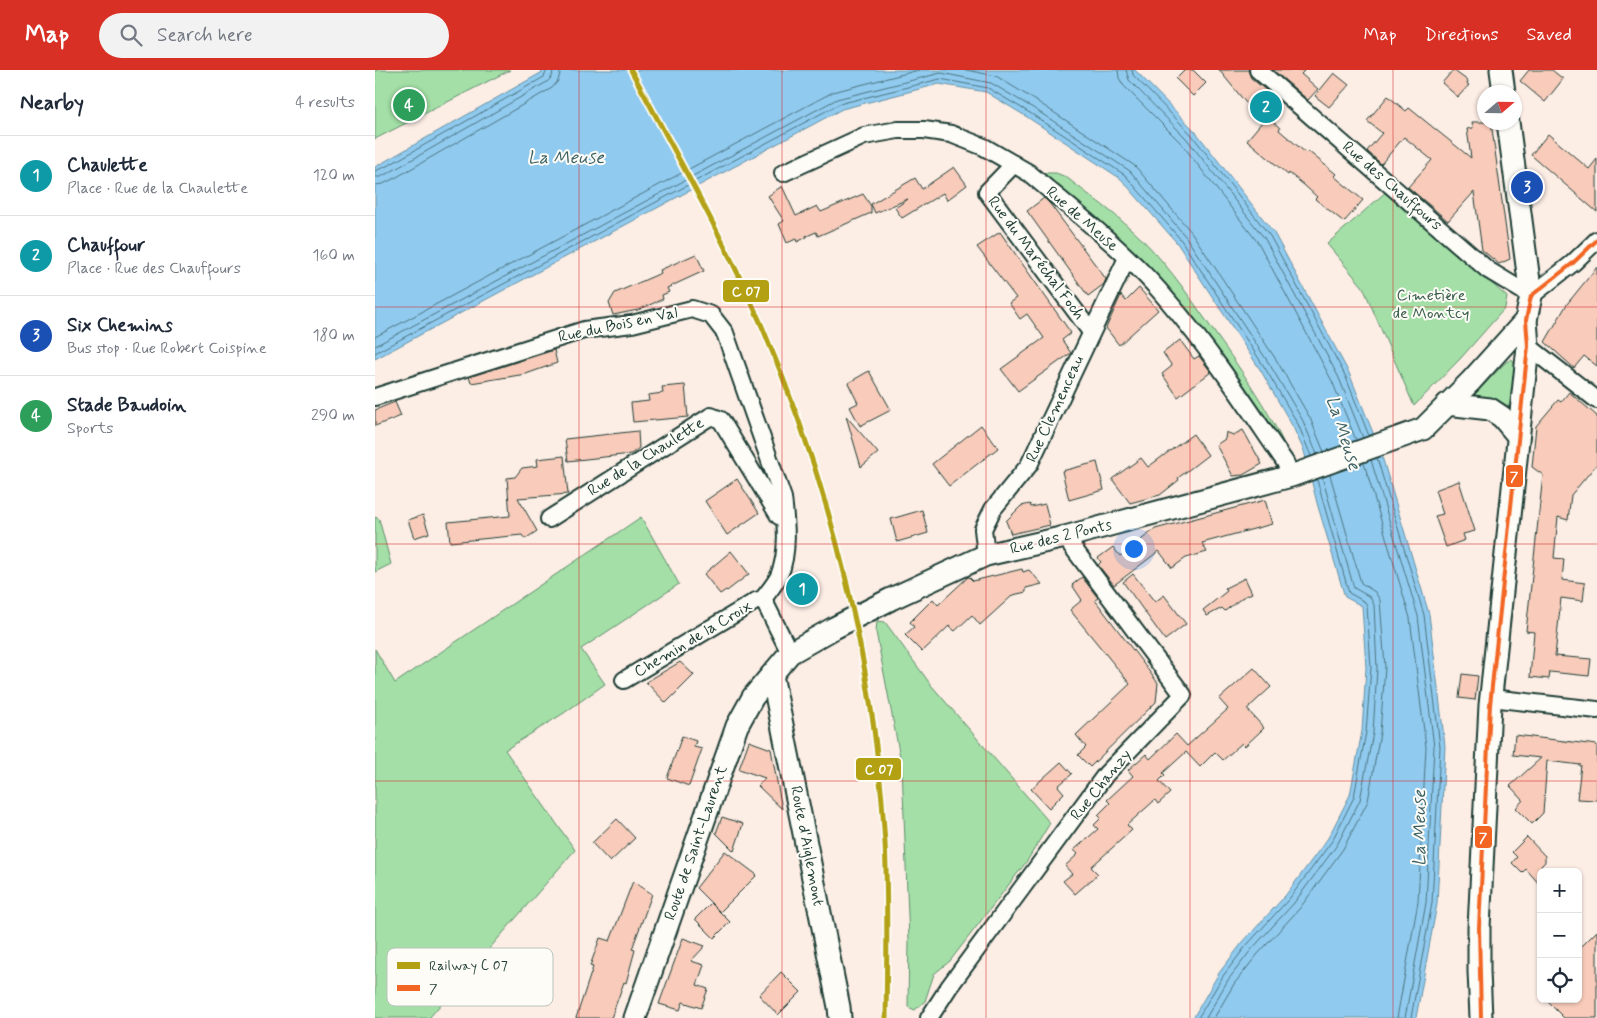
<!DOCTYPE html>
<html lang="en">
<head>
<meta charset="utf-8">
<style>
	body { margin:0; font-family:Mynerve,sans-serif; background:#f2f2f3; color:#1f2937 }
	.controls { position:absolute; right:15px; bottom:15px; display:grid; overflow:hidden; border-radius:8px; box-shadow:0 1px 4px #0004 }
	.controls button { width:45px; height:45px; display:grid; place-items:center; padding:0; border:0; border-bottom:1px solid #e0e1e3; background:#fff; color:#1f2937; font:25px sans-serif }
	.compass { position:absolute; left:1102px; top:15px; width:45px; height:45px; border-radius:50%; background:#fff; box-shadow:0 1px 4px #0004; rotate:70deg }
	.you { position:absolute; left:758px; top:478px; width:18px; height:18px; margin:-12px; border:4px solid #fff; border-radius:50%; background:#1a73e8; box-shadow:0 0 0 8px #1a73e833 }
	.badge { display:grid; place-items:center; width:32px; height:32px; border-radius:50%; background:#d93025; color:#fff; font-size:16px; font-weight:700 }
	.pin { position:absolute; translate:-50% -50%; border:2px solid #fff; box-shadow:0 1px 5px #0006 }
	.list { margin:0; padding:0; list-style:none }
	h2 { display:flex; justify-content:space-between; align-items:center; height:65px; margin:0; padding:0 20px; font-size:21px }
	h2 small { font-size:16px; font-weight:400; color:#747a83 }
	.list li { display:grid; grid-template-columns:32px 1fr auto; gap:15px; align-items:center; box-sizing:border-box; height:80px; padding:0 20px; border-top:1px solid #e0e1e3 }
	.list b { display:block; font-size:19px; white-space:nowrap }
	.list p { margin:0; font-size:16px; white-space:nowrap; color:#747a83 }
	.list em { font-size:16px; font-style:normal; color:#747a83 }
	.icon { flex:none; width:28px; height:28px; fill:none; stroke:currentColor; stroke-width:2; stroke-linecap:round; stroke-linejoin:round }
	.map { position:relative; flex:none; width:1222px; height:948px; overflow:hidden }
	header { display:flex; align-items:center; gap:30px; box-sizing:border-box; height:70px; padding:0 25px; background:#d93025; color:#fff }
	header strong { font-size:24px }
	nav { display:flex; gap:28px; margin-inline-start:auto; font-size:18px }
	.search { width:350px; height:45px; background:#f2f2f3; display:flex; align-items:center; gap:12px; box-sizing:border-box; padding:0 18px; border-radius:28px; color:#747a83; font-size:19px }
	main { display:flex }
	aside { flex:1; background:#fff }
	.map>svg:first-child { display:block }
	.green { fill:#a3dfa6; stroke:#618e6d }
	.water { fill:#90caef; stroke:#6392a4 }
	.lines { fill:none; stroke-linecap:round; stroke-linejoin:round }
	.shore { stroke:#4c757f; stroke-width:1 }
	.building { fill:#f8cbba; stroke:#1f3d34 }
	.minor-casing { stroke:#1f3d34; stroke-width:20 }
	.tertiary-casing { stroke:#1f3d34; stroke-width:25 }
	.minor { stroke:#fdfcf7; stroke-width:16 }
	.tertiary { stroke:#fdfcf7; stroke-width:21 }
	.bus-1-casing { stroke:#fdfcf7; stroke-width:8 }
	.bus-1 { stroke:#f26522; stroke-width:4 }
	.rail-1-casing { stroke:#fdfcf7; stroke-width:9 }
	.rail-1 { stroke:#b3a113; stroke-width:5 }
	.grid { fill:none; stroke:#d62828; stroke-width:1; stroke-opacity:0.55 }
	.labels { text-anchor:middle; dominant-baseline:central; stroke-width:4; stroke-linejoin:round; paint-order:stroke }
	.street-label { font-size:16px; fill:#1f3d34; stroke:#fdfcf7 }
	.park-label { font-size:16px; fill:#395d4b; stroke:#fdfcf7 }
	.water-label { font-size:18px; font-style:italic; fill:#3b6063; stroke:#fdfcf7 }
	.key { fill:#fdfcf7; stroke:#bac3bc; stroke-width:1 }
	.key-label { font-size:14px; fill:#1f3d34 }
	.line-badge { stroke:#fdfcf7; stroke-width:2 }
	.badge-label { font-size:14px; text-anchor:middle; font-weight:bold; fill:#fff }
</style>
</head>
<body>
<header>
<strong>Map</strong>
<div class="search"><svg class="icon" aria-label="search" viewBox="0 0 24 24"><circle cx="10" cy="10" r="6"/><path d="M15 15l6 6"/></svg>Search here</div>
<nav><a>Map</a><a>Directions</a><a>Saved</a></nav>
</header>
<main>
<aside>
<h2>Nearby<small>4 results</small></h2>
<ul class="list">
<li><span class="badge" style="background:#0f9aa8">1</span><div><b>Chaulette</b><p>Place · Rue de la Chaulette</p></div><em>120 m</em></li>
<li><span class="badge" style="background:#0f9aa8">2</span><div><b>Chauffour</b><p>Place · Rue des Chauffours</p></div><em>160 m</em></li>
<li><span class="badge" style="background:#1a4fb4">3</span><div><b>Six Chemins</b><p>Bus stop · Rue Robert Coispine</p></div><em>180 m</em></li>
<li><span class="badge" style="background:#2e9e5b">4</span><div><b>Stade Baudoin</b><p>Sports</p></div><em>290 m</em></li>
</ul>
</aside>
<div class="map">
<svg width="1222" height="948" viewBox="0 0 1222 948">
	<rect width="100%" height="100%" fill="#fcede5"/>
	<filter id="ink" filterUnits="userSpaceOnUse"><feTurbulence type="fractalNoise" baseFrequency=".02" numOctaves="2"/><feDisplacementMap in="SourceGraphic" scale="10" xChannelSelector="R" yChannelSelector="G"/><feConvolveMatrix kernelMatrix="1 2 1 2 8 2 1 2 1" color-interpolation-filters="sRGB"/></filter>
	<g filter="url(#ink)">
		<!-- green -->
		<g class="green">
			<path d="M0,0H135L0,69Z"/>
			<path d="M654,103H681L691,107C712,124 736,140 756,159C787,186 812,223 835,256C864,297 892,336 913,382L794,231Z"/>
			<path d="M1013,120L1132,227L1130,238L1085,289L1039,336L988,217L952,174Z"/>
			<path d="M1137,289C1145,299 1138,326 1136,339L1134,340L1101,328L1100,324L1131,292Z"/>
			<path d="M0,447L4,449L16,494L0,502Z"/>
			<path d="M266,447L304,514L206,579L230,614L189,643L130,680L200,780L54,948H0V579L20,613Z"/>
			<path d="M502,551L510,552L556,615L675,753L652,791L575,891L559,904L550,931L540,940L533,937L534,870L527,697L501,562Z"/>
		</g>
		<!-- water -->
		<path class="water" d="M171,0H760L820,61L899,163L974,303L1005,380L1054,544L1070,676L1062,834L1041,948H818L844,903L867,873L910,826L953,768L975,725L987,661L991,598L987,536L970,527L942,433L929,381L918,357L886,301L802,173L746,109L652,47L611,22L564,14L467,39L0,289V97Z"/>
		<g class="lines">
			<!-- shore -->
			<g class="shore">
				<path d="M591,0L621,6L663,32L760,96L817,163L902,291L935,348L949,382"/>
				<path d="M743,0L744,8L748,15L806,73L884,174L957,311L981,370"/>
				<path d="M751,0L754,10L811,68L890,169L964,308L988,368"/>
				<path d="M757,0L758,5L816,64L895,166L970,305L994,366"/>
				<path d="M0,101L14,95L169,7L172,0"/>
				<path d="M0,107H5L17,101L172,12L177,7L178,0"/>
				<path d="M0,115L8,114L20,108L177,18L183,11L186,0"/>
				<path d="M0,267L458,22L544,0"/>
				<path d="M0,276L462,29L566,3L616,13L658,38L755,101L811,167L895,295L928,351L942,384"/>
				<path d="M0,283L464,34L565,9L613,18L655,43L750,105L806,170L890,298L923,354L936,386"/>
				<path d="M1002,388L1049,545L1065,677L1057,833L1036,948"/>
				<path d="M996,390L1043,546L1059,677L1051,833L1030,948"/>
				<path d="M989,393L1035,548L1051,677L1043,832L1022,948"/>
				<path d="M823,948L848,906L871,876L914,829L957,771L979,727L991,662L996,598L992,536L990,532L974,523L942,410"/>
				<path d="M831,948L853,910L876,880L919,833L962,775L985,730L998,663L1002,599L999,535L995,527L979,518L947,407"/>
				<path d="M839,948L859,914L882,885L925,838L968,779L993,731L1005,663L1010,597L1005,530L1000,522L986,513L955,405"/>
			</g>
		</g>
		<!-- building -->
		<g class="building">
			<path d="M810,0H818L831,13L818,26L801,9Z"/>
			<path d="M844,0H873L876,8L903,30L885,50Z"/>
			<path d="M898,0H930L926,4L943,19L933,30Z"/>
			<path d="M1078,0L1093,11L1092,14L1094,15L1083,27L1067,13Z"/>
			<path d="M1154,0H1177L1188,9L1170,32L1145,11Z"/>
			<path d="M959,3L974,15L954,37L940,26Z"/>
			<path d="M1013,26L1031,41L1034,38L1096,88L1092,59L1098,58L1097,52H1116L1135,189L1124,194L1107,180L1099,122L1073,151L1033,117L1057,90L1029,67L1006,94L992,81L1007,63L992,51Z"/>
			<path d="M892,46L905,58L904,60L931,83L933,81L961,104L959,106L988,130L969,152L940,129L942,127L929,115L914,103L913,105L872,70Z"/>
			<path d="M1173,64L1214,99L1222,89V142L1156,85Z"/>
			<path d="M579,97L592,115L572,130L568,123L527,148L520,138L533,129L500,143L496,134L540,108L547,119Z"/>
			<path d="M407,116L421,146L442,136L446,142L488,124L496,136V143L443,166L441,162L432,166L431,165L432,167L422,172L421,169L412,173L404,154L409,151L393,126Z"/>
			<path d="M669,128L675,134L731,209L729,214L713,226L652,141Z"/>
			<path d="M625,162L696,263L687,270L696,283L643,321L626,299L669,268L652,244L645,249L634,233L641,228L602,177Z"/>
			<path d="M321,184L329,201L292,218L294,222L287,225L288,229L263,240L238,245L234,233L240,223L286,203L285,200Z"/>
			<path d="M1222,197V296L1209,286L1199,298L1170,272L1192,234Z"/>
			<path d="M764,218L783,240L744,275L731,258L746,225L751,231Z"/>
			<path d="M805,270L819,289L824,286L836,302L803,327L787,304L797,296L788,283Z"/>
			<path d="M179,280L182,293L151,304L96,313L94,307Z"/>
			<path d="M494,301L516,340L485,356L475,337L483,333L473,313Z"/>
			<path d="M310,315L313,347L258,352L256,333L274,331L273,325L288,323L287,317Z"/>
			<path d="M1194,322L1222,346V394L1196,425L1193,450L1183,447L1179,488L1189,489L1187,510L1210,513L1208,531L1186,528L1180,586L1216,589L1214,606L1175,602L1174,609L1155,607L1159,562L1151,561L1168,405L1157,397L1161,356L1183,330L1186,332Z"/>
			<path d="M20,332L26,346L0,356V340Z"/>
			<path d="M471,346L503,383L486,397Z"/>
			<path d="M606,355L623,378L574,416L557,394Z"/>
			<path d="M868,360L887,394L868,405L858,406L841,375L850,369L851,362L858,365Z"/>
			<path d="M263,361L264,378L256,384L193,391L190,369Z"/>
			<path d="M818,364L833,385L803,408L804,410L785,425L755,433L737,409L766,388L773,397Z"/>
			<path d="M189,386L193,424L143,428L162,461L150,469L147,465L75,472L73,452L135,446L132,408L140,407L147,398L163,396L162,389Z"/>
			<path d="M722,392L729,420L694,430L687,401Z"/>
			<path d="M362,409L384,443L352,465L330,431Z"/>
			<path d="M1084,411L1100,461L1088,464L1090,470L1071,477L1060,446L1068,444L1060,420Z"/>
			<path d="M890,430L897,454L827,473L832,482L811,488L797,498L784,481L739,515L723,495L726,492L723,488L738,477L745,486L780,459Z"/>
			<path d="M655,434L656,437L670,434L675,455L636,464L631,451L646,436Z"/>
			<path d="M547,440L553,463L522,472L516,449Z"/>
			<path d="M48,445L54,463L39,468L33,450Z"/>
			<path d="M356,481L374,504L352,521L351,520L345,524L329,504Z"/>
			<path d="M647,499L648,502L654,500L667,514L651,518V522L638,525L605,555L597,545L580,561L574,556L547,582L530,565L539,557L535,552L558,529L563,535L593,507H594L598,511Z"/>
			<path d="M758,504L780,532L789,525L811,554L790,570L748,512Z"/>
			<path d="M707,507L723,528L720,530L783,613L781,632L715,697L703,685L711,677L701,665L755,614L695,540L707,530L697,515Z"/>
			<path d="M870,508L877,523L868,527L850,541L847,538L832,546L828,540L852,521L850,518Z"/>
			<path d="M305,592L319,605L291,633L271,612Z"/>
			<path d="M879,598L896,617L872,639L889,658L870,676L867,673L848,690L840,682L825,697L811,682L788,703L790,705L784,711L795,723L783,734L780,730L752,755L757,760L716,797L723,804L700,824L688,811L697,804L690,796L703,784L699,780L723,759L719,755L726,748L723,745L735,733L732,730L758,706L753,700L771,684L775,689L801,664L812,676L853,639L844,629Z"/>
			<path d="M1087,604L1103,606L1100,630L1084,628Z"/>
			<path d="M1140,665L1222,675V730L1202,729L1206,695L1172,691L1168,743L1157,754L1141,738L1148,730L1135,716L1166,688L1138,685Z"/>
			<path d="M307,666L321,671L319,677L327,679L314,716L292,708Z"/>
			<path d="M374,671L396,679L407,739L383,716L390,708L364,699Z"/>
			<path d="M686,692L697,704L683,716L689,723L674,738L656,719Z"/>
			<path d="M347,747L368,754L359,781L341,763Z"/>
			<path d="M242,749L260,768L235,792L217,773Z"/>
			<path d="M1152,767L1170,786V792L1166,796V816L1151,799L1147,803L1137,793L1142,787L1137,782Z"/>
			<path d="M350,781L382,805L345,842L321,818Z"/>
			<path d="M258,811L277,824L257,879L260,880L251,913L249,912L236,948H201L218,897L215,896L225,868L235,871Z"/>
			<path d="M336,833L355,852L339,868L320,849Z"/>
			<path d="M1222,861V948H1189L1170,929H1203V880Z"/>
			<path d="M308,868L330,876L316,891L329,895L322,915L333,919L326,938L308,932L305,940L284,934Z"/>
			<path d="M406,902L426,922L403,945L384,925Z"/>
		</g>
		<g class="lines">
			<defs>
				<g id="minor">
					<path d="M883,0L1113,200L1156,226L1198,193L1222,170"/>
					<path d="M639,94L612,122L716,262"/>
					<path d="M408,103L489,66L523,60H549L576,64L609,77L654,103C702,144 754,183 794,232C837,282 873,338 910,392L916,406"/>
					<path d="M1153,276L1222,330"/>
					<path d="M0,327L209,260L257,254L317,239L336,245L350,263L408,428C411,453 414,482 404,506C400,514 393,522 388,529"/>
					<path d="M174,449L336,346L346,350L404,446L410,449"/>
					<path d="M611,485L608,459L618,439L654,395L752,188"/>
					<path d="M388,529L415,583"/>
					<path d="M249,610L381,531L388,529"/>
					<path d="M1116,628L1222,640"/>
					<path d="M554,948L574,917L731,704L808,625L690,467"/>
				</g>
				<g id="tertiary">
					<path d="M1126,0L1129,22"/>
					<path d="M1072,334L1115,339L1127,347L1143,366"/>
					<path d="M397,605L464,937L465,948"/>
					<path d="M260,948L362,656L378,627L415,583L459,558L516,529L611,485L690,467L916,406L1048,359L1096,311L1151,250"/>
					<path d="M1106,948L1104,901V858L1115,635L1153,276L1151,250L1156,226L1133,52"/>
				</g>
			</defs>
			<!-- minor casing -->
			<use href="#minor" class="minor-casing"/>
			<!-- tertiary casing -->
			<use href="#tertiary" class="tertiary-casing"/>
			<!-- minor -->
			<use href="#minor" class="minor"/>
			<!-- tertiary -->
			<use href="#tertiary" class="tertiary"/>
			<defs>
				<g id="bus-1">
					<path d="M1156,226L1198,193L1222,170"/>
					<path d="M1106,948L1104,858L1115,635L1153,276L1151,250L1156,226"/>
				</g>
			</defs>
			<!-- bus-1 casing -->
			<use href="#bus-1" class="bus-1-casing"/>
			<!-- bus-1 -->
			<use href="#bus-1" class="bus-1"/>
			<defs>
				<path id="rail-1" d="M256,0C301,84 348,167 386,254C456,417 500,595 510,773C513,831 512,889 511,948"/>
			</defs>
			<!-- rail-1 casing -->
			<use href="#rail-1" class="rail-1-casing"/>
			<!-- rail-1 -->
			<use href="#rail-1" class="rail-1"/>
		</g>
	</g>
	<!-- grid -->
	<path class="grid" d="M204,0V948M407,0V948M611,0V948M815,0V948M1018,0V948M0,237H1222M0,474H1222M0,711H1222"/>
	<g class="labels">
		<!-- street labels -->
		<g class="street-label">
			<text transform="translate(1017 116) rotate(41)">Rue des Chauffours</text>
			<text transform="translate(707 149) rotate(41)">Rue de Meuse</text>
			<text transform="translate(661 188) rotate(53)">Rue du Maréchal Foch</text>
			<text transform="translate(243 255) rotate(-12)">Rue du Bois en Val</text>
			<text transform="translate(680 339) rotate(-65)">Rue Clemenceau</text>
			<text transform="translate(271 387) rotate(-32)">Rue de la Chaulette</text>
			<text transform="translate(686 467) rotate(-14)">Rue des 2 Ponts</text>
			<text transform="translate(318 569) rotate(-31)">Chemin de la Croix</text>
			<text transform="translate(726 715) rotate(-51)">Rue Chanzy</text>
			<text transform="translate(321 773) rotate(-71)">Route de Saint-Laurent</text>
			<text transform="translate(432 776) rotate(79)">Route d'Aiglemont</text>
		</g>
		<!-- park labels -->
		<g class="park-label">
			<text x="1056" y="225">Cimetière<tspan x="1056" dy="18">de Montcy</tspan></text>
		</g>
		<!-- water labels -->
		<g class="water-label">
			<text x="191" y="88">La Meuse</text>
			<text transform="translate(968 363) rotate(72)">La Meuse</text>
			<text transform="translate(1045 758) rotate(-90)">La Meuse</text>
		</g>
	</g>
	<!-- legend -->
	<rect x="12" y="878" width="166" height="58" rx="8" class="key"/>
	<rect x="22" y="892" width="23" height="7" fill="#b3a113"/>
	<rect x="22" y="915" width="23" height="6" fill="#f26522"/>
	<g class="key-label">
		<text x="54" y="900">Railway C 07</text>
		<text x="54" y="923">7</text>
	</g>
	<g class="line-badge">
		<rect x="347" y="209" width="48" height="24" rx="5" fill="#b3a113"/>
		<rect x="1130" y="394" width="19" height="24" rx="5" fill="#f26522"/>
		<rect x="480" y="687" width="47" height="24" rx="5" fill="#b3a113"/>
		<rect x="1099" y="755" width="19" height="24" rx="5" fill="#f26522"/>
	</g>
	<g class="badge-label">
		<text x="371" y="226">C 07</text>
		<text x="1139" y="411">7</text>
		<text x="504" y="704">C 07</text>
		<text x="1108" y="772">7</text>
	</g>
</svg>
<div class="controls">
<button>+</button>
<button>−</button>
<button><svg class="icon" aria-label="locate" viewBox="0 0 24 24"><circle cx="12" cy="12" r="6"/><path d="M12 2v4M12 18v4M2 12h4M18 12h4"/></svg></button>
</div>
<svg class="compass" viewBox="-18 -18 36 36"><path d="M0-13l5 13h-10z" fill="#e53935"/><path d="M0 13l5-13h-10z" fill="#747a83"/></svg>
<div class="you"></div>
<div class="pin badge" style="left:427px;top:519px;background:#0f9aa8">1</div>
<div class="pin badge" style="left:891px;top:37px;background:#0f9aa8">2</div>
<div class="pin badge" style="left:1152px;top:117px;background:#1a4fb4">3</div>
<div class="pin badge" style="left:34px;top:35px;background:#2e9e5b">4</div>
</div>
</main>
</body>
</html>
